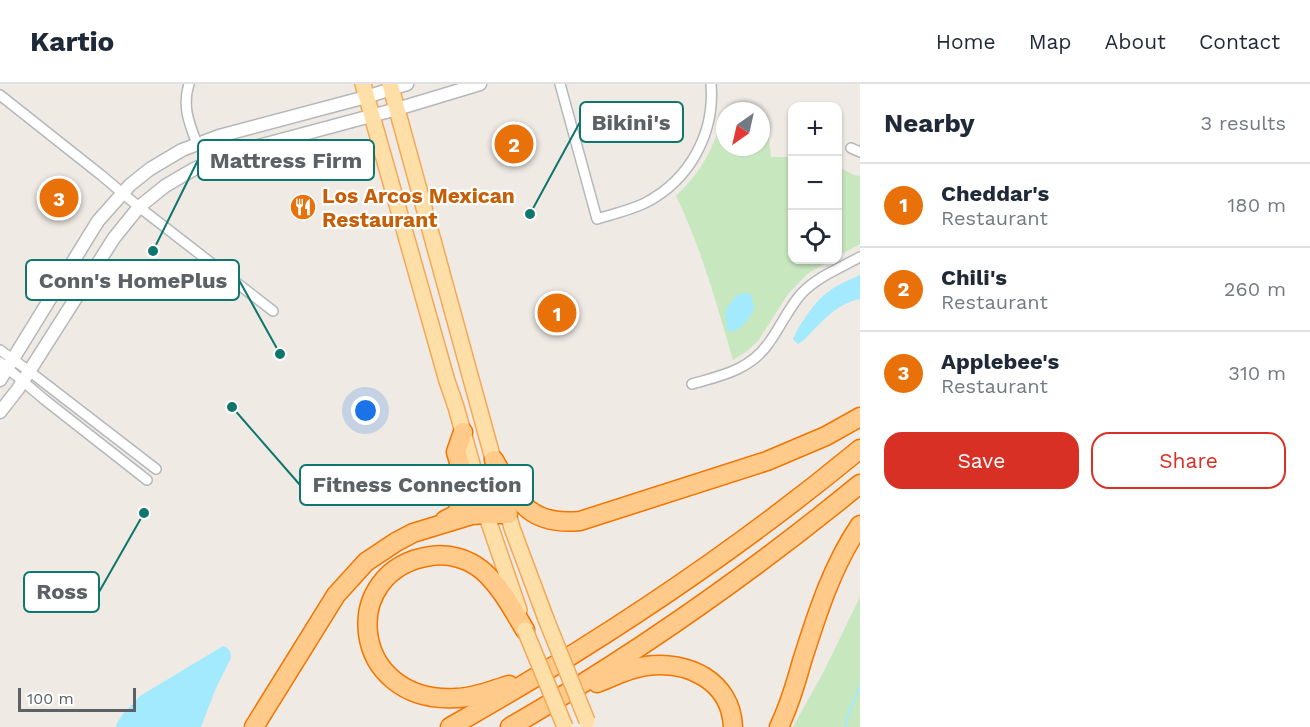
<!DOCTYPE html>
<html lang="en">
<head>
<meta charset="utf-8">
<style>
	body { margin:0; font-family:"Work Sans",sans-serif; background:#f6f6f7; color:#1f2937 }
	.controls { position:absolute; right:18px; top:18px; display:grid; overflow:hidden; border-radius:12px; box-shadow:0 2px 4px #0004 }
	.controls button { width:54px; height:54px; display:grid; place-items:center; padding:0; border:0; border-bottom:2px solid #e0e1e3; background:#fff; color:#1f2937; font:30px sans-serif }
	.compass { position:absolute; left:716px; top:18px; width:54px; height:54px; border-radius:50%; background:#fff; box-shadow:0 2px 4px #0004; rotate:214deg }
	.scale { position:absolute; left:18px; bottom:15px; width:118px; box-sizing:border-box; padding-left:6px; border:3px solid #5c6165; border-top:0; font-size:16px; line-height:21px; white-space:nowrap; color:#5c6165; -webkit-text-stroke:4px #fff; paint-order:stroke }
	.you { position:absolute; left:366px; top:327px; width:21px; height:21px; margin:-15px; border:4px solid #fff; border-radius:50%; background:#1a73e8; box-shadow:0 0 0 9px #1a73e833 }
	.badge { display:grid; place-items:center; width:39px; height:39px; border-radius:50%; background:#d93025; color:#fff; font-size:20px; font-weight:700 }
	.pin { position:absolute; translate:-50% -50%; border:3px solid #fff; box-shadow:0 2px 6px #0006 }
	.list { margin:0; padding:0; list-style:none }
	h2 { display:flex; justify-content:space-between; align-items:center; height:78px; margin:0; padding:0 24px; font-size:26px }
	h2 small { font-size:20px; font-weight:400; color:#747a83 }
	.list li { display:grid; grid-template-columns:39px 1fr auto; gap:18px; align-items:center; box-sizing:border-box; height:84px; padding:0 24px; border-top:2px solid #e0e1e3 }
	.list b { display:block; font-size:22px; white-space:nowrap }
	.list p { margin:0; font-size:20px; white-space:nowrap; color:#747a83 }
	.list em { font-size:20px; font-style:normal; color:#747a83 }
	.actions { display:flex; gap:12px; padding:18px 24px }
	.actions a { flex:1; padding:14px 0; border:2px solid #d93025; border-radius:18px; text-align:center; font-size:21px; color:#d93025 }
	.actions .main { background:#d93025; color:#fff }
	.icon { flex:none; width:33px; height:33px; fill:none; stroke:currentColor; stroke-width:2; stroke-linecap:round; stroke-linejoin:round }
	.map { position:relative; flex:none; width:860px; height:643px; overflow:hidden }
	header { display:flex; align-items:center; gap:36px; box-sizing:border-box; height:84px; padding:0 30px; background:#fff; border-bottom:2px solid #e0e1e3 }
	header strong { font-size:28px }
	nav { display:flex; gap:33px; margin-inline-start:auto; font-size:21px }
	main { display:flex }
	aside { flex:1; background:#fff }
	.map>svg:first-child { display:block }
	.green { fill:#c7e7bf }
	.water { fill:#a3eaff }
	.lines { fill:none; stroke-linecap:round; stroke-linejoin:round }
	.stream { stroke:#a3eaff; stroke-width:2 }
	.minor-casing { stroke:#b4b8bb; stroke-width:12 }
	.tertiary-casing { stroke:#b4b8bb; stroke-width:15 }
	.primary-casing { stroke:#f4a857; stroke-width:18 }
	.motorway-casing { stroke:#f27500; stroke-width:21 }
	.minor { stroke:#fff; stroke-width:9 }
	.tertiary { stroke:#fff; stroke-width:12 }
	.primary { stroke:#ffdfa8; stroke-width:15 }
	.motorway { stroke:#ffca8a; stroke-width:18 }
	.primary-bridge-casing { stroke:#f4a857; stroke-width:18; stroke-linecap:butt }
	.primary-bridge { stroke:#ffdfa8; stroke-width:15 }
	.labels { text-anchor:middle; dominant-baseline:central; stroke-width:4.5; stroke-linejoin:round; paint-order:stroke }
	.food-label { font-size:21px; font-weight:bold; fill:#c56008; stroke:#fff; text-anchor:start }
	.leader { fill:none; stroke:#0f766e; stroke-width:2 }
	.callout-dot { fill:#0f766e; stroke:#fff; stroke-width:2 }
	.callout { fill:#fff; stroke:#0f766e; stroke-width:2 }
	.callout-label { font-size:22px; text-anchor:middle; font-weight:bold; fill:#5c6165 }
</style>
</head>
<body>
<header>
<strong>Kartio</strong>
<nav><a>Home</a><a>Map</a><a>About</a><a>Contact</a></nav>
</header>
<main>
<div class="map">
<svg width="860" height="643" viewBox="0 0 860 643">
	<rect width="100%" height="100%" fill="#efeae4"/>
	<!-- green -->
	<g class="green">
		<path d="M719,44L725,46V63H761V48L768,47L771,73H792V176H831L807,190L788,210L758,257L747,267L733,276C717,221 701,163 676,112C698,91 709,73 719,44Z"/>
		<path d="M838,83L854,91L860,92V160L838,172Z"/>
		<path d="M860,513V643H793L824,587Z"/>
	</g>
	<!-- water -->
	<g class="water">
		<path d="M860,191V215C835,220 821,239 804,256L798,260L793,255C796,247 800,241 805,234C822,209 832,203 860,191Z"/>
		<path d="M747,208L753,213L752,219L755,223C750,233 743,245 731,248L727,245L725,229L728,222L737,211Z"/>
		<path d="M223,562C229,564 231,568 231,574L216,604L201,643H116L117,639L123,630L140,612Z"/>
	</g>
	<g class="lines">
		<!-- stream -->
		<path class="stream" d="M845,643L849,628L860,603"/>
		<defs>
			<g id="minor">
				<path d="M189,0C182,22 189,39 197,60"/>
				<path d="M560,0L597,135C613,130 631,126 645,119C690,96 715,49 711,0"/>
				<path d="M0,11L101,91L139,123L273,227"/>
				<path d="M851,64L860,68"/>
				<path d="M0,266L29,287L156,385"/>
				<path d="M0,278L45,316L147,396"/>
				<path d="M692,300C720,292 750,286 768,260C780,244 788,225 801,210C817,193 840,184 860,173"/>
			</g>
			<g id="tertiary">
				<path d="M0,296L98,137L130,101L150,85L182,66L219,52L366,13L407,0"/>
				<path d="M0,328L18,305L114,154L139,123L165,102L194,85L225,71L397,25L480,0"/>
			</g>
			<g id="primary">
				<path d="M363,0L447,297L456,323L486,430L519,526"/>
				<path d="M390,0L512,444L546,535"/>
			</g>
			<g id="motorway">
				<path d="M494,376C517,416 528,442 580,437L767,377L826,352L860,333"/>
				<path d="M445,436L455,431L464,418L465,399L456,368L463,348"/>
				<path d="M597,599C613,593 629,584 646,582C688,576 731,597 733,643"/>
				<path d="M509,601C492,606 474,614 456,614C349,620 337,485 431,472C449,469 469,475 483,487C501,503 513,526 525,546"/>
				<path d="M254,643L336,511L366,478L396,458L413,449L472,431L486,430H508"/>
				<path d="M450,643C594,562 733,470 860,365"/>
				<path d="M510,643C633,572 750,490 860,400"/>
				<path d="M779,643C789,622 796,599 802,577C817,530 832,482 860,441"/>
			</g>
		</defs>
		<!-- minor casing -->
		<use href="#minor" class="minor-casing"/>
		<!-- tertiary casing -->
		<use href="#tertiary" class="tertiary-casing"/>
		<!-- primary casing -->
		<use href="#primary" class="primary-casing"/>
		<!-- motorway casing -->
		<use href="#motorway" class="motorway-casing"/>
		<!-- minor -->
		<use href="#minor" class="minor"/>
		<!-- tertiary -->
		<use href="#tertiary" class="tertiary"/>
		<!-- primary -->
		<use href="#primary" class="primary"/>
		<!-- motorway -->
		<use href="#motorway" class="motorway"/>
		<defs>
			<g id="primary-bridge">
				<path d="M546,535L587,637"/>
				<path d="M525,546L565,643"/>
			</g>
		</defs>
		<!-- primary-bridge casing -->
		<use href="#primary-bridge" class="primary-bridge-casing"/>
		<!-- primary-bridge -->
		<use href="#primary-bridge" class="primary-bridge"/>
	</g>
	<!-- icons -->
	<defs>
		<symbol id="restaurant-disc" viewBox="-11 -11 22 22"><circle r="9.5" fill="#e8710a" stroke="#fff"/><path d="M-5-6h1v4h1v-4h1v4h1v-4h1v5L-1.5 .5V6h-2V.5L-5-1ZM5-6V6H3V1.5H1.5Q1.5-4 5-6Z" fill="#fff"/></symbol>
	</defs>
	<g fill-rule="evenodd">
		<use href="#restaurant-disc" x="288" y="108" width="30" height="30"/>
	</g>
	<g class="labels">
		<!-- food labels -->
		<g class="food-label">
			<text x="322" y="111">Los Arcos Mexican<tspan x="322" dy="24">Restaurant</tspan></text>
		</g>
	</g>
	<!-- callouts -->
	<path class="leader" d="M530 130L580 38M153 167L198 76M280 270L239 196M232 323L300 401M144 429L99 508"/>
	<g class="callout-dot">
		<circle cx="530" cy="130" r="6"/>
		<circle cx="153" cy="167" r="6"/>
		<circle cx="280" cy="270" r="6"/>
		<circle cx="232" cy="323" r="6"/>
		<circle cx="144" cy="429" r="6"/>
	</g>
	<g class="callout">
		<rect x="580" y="18" width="103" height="40" rx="6"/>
		<rect x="198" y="56" width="176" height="40" rx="6"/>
		<rect x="26" y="176" width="213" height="40" rx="6"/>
		<rect x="300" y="381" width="233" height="40" rx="6"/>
		<rect x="24" y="488" width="75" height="40" rx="6"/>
	</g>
	<g class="callout-label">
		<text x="631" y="46">Bikini's</text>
		<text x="286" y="84">Mattress Firm</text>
		<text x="133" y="204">Conn's HomePlus</text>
		<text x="417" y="408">Fitness Connection</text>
		<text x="62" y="515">Ross</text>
	</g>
</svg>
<div class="controls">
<button>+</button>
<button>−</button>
<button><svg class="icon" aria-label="locate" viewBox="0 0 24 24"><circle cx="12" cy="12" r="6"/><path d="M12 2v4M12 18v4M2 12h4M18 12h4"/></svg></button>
</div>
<svg class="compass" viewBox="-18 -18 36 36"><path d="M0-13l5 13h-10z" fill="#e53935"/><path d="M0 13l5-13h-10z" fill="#747a83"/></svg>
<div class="scale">100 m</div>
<div class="you"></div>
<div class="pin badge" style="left:557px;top:229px;background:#e8710a">1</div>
<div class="pin badge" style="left:514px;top:60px;background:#e8710a">2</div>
<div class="pin badge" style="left:59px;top:114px;background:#e8710a">3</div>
</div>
<aside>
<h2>Nearby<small>3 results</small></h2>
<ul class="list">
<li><span class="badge" style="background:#e8710a">1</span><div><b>Cheddar's</b><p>Restaurant</p></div><em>180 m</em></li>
<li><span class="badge" style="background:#e8710a">2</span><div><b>Chili's</b><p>Restaurant</p></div><em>260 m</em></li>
<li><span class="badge" style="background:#e8710a">3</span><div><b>Applebee's</b><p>Restaurant</p></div><em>310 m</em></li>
</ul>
<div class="actions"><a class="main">Save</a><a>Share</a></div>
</aside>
</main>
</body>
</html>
